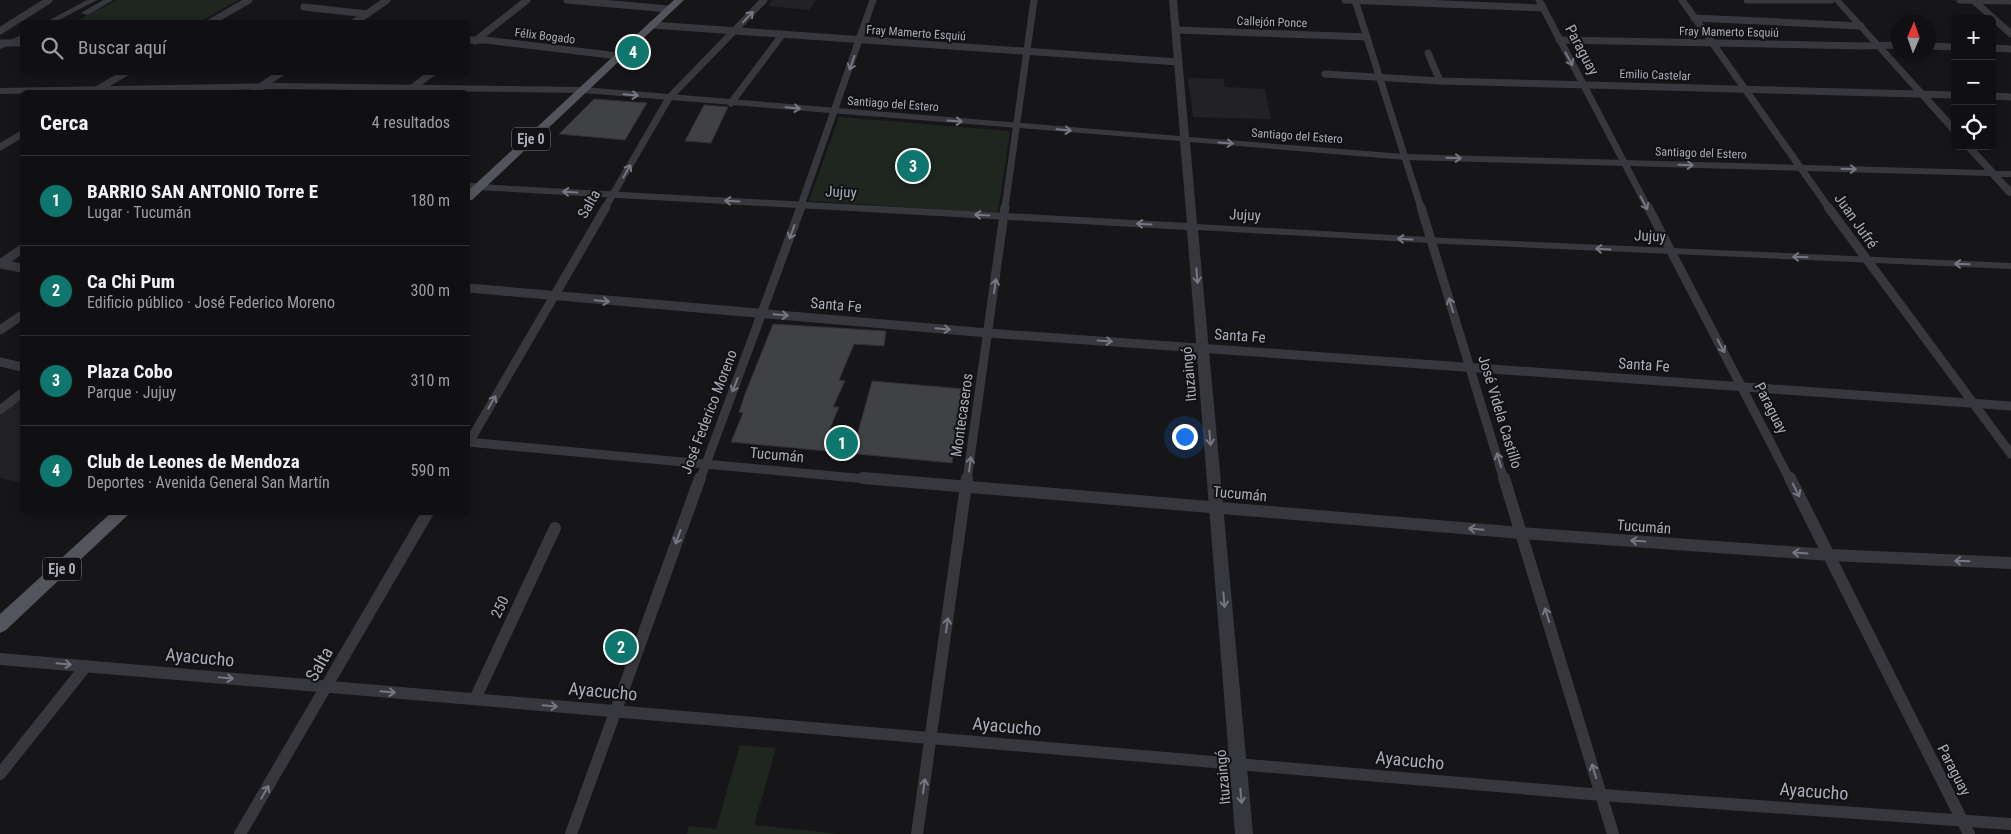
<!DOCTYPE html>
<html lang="es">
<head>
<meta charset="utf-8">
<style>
	body { margin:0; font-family:"Roboto Condensed",sans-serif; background:#1e1e20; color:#f1f3f6 }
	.controls { position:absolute; right:15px; top:15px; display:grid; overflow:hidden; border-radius:8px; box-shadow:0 2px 8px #0003 }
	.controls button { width:45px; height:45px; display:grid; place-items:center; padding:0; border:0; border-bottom:1px solid #303032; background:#101012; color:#f1f3f6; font:25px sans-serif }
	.compass { position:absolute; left:1891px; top:15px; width:45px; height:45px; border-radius:50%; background:#101012; box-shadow:0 2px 8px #0003; rotate:2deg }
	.you { position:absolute; left:1184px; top:436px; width:18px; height:18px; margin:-12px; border:4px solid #fff; border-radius:50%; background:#1a73e8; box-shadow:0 0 0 8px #1a73e833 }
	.badge { display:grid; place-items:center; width:32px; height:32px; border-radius:50%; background:#0f766e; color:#fff; font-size:16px; font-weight:700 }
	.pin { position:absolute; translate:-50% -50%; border:2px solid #fff; box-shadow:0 1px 5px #0006 }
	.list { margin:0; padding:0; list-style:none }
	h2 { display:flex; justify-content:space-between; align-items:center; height:65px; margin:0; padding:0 20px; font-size:21px }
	h2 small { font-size:16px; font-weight:400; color:#9c9d9f }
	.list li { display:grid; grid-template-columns:32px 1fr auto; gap:15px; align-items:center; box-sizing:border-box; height:90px; padding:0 20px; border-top:1px solid #303032 }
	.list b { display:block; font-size:19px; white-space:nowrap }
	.list p { margin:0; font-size:16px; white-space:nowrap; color:#9c9d9f }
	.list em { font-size:16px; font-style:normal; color:#9c9d9f }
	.icon { flex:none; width:28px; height:28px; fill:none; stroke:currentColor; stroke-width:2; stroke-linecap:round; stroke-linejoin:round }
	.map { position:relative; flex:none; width:2011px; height:834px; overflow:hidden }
	.search { position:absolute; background:#101012; box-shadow:0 2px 8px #0003; left:20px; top:20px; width:450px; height:55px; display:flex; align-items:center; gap:12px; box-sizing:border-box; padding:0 18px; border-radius:8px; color:#9c9d9f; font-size:19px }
	.panel { position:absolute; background:#101012; box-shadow:0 2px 8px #0003; left:20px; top:90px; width:450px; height:425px; border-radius:8px }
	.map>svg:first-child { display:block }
	.built { fill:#222225 }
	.green { fill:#1e261f }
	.building { fill:#404145; stroke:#303034 }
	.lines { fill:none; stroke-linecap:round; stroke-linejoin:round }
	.minor-far2 { stroke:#37383d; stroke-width:7 }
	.minor-far1 { stroke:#37383d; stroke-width:9 }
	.minor { stroke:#37383d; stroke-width:12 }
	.tertiary { fill:#37383d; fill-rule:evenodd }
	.primary { fill:#53555c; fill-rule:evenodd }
	.oneway { stroke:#757881 }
	.labels { text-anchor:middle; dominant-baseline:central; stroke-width:4; stroke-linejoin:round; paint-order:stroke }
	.far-street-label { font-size:12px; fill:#a8adb8; stroke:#111113 }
	.shield { fill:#111113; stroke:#7b7e86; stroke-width:1 }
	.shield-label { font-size:14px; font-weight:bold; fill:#a8adb8 }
	.street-label { font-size:15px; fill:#a8adb8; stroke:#111113 }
	.near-street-label { font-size:18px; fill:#a8adb8; stroke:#111113 }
</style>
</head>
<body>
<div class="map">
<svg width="2011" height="834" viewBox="0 0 2011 834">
	<rect width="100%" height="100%" fill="#161618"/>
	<!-- built -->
	<g class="built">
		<path d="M773,0H816L809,10L768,6Z"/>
		<path d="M1188,78L1223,79L1225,87L1265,89L1271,119L1193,117Z"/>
		<path d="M22,397V483L0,478V415Z"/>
	</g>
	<!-- green -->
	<g class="green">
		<path d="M117,0H238L200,22H75Z"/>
		<path d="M839,117L1010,131L998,213L809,201Z"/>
		<path d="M740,745L776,748L754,825L840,834H687L689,826L716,829Z"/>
	</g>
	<!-- building -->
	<g class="building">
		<path d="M594,99L647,103L625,140L559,134Z"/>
		<path d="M704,105L728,107L711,143L685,141Z"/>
		<path d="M773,324L886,331L884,346L854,344L839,380L845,381L833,407H839L828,433L857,436L872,381L964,389L956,418H959L952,463L731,442L743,413L739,412L745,394Z"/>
	</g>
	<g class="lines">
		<!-- minor-far2 -->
		<g class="minor-far2">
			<path d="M567,0L669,9"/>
			<path d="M1345,0L1543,8"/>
			<path d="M1355,0L1421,208"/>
			<path d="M1539,0L1648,208"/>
			<path d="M1682,0L1829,208"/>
			<path d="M1747,0H1831"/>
			<path d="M1960,0L2011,1"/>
			<path d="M1973,0L2011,34"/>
			<path d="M304,7L367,14"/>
			<path d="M1694,18L1861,26"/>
			<path d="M211,22L249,0"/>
			<path d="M355,22L387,0"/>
			<path d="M652,25L1178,62"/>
			<path d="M1176,30L1367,37"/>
			<path d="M0,31L49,0"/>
			<path d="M468,40H485L619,56"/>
			<path d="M1559,40L1863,46L1898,45"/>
			<path d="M475,41L527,0"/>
			<path d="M0,43H22"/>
			<path d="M1928,46L1955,47"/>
			<path d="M1992,48L2011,49"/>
			<path d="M1428,53L1440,81"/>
			<path d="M1325,74L1440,81L1955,95"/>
			<path d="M93,92L127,72"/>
			<path d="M253,92L282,72"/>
			<path d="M407,92L433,72"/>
			<path d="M1992,96L2011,97"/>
			<path d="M731,103L782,35"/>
			<path d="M0,147L22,134"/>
			<path d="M468,186L478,187"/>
			<path d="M605,208L669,98L764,0"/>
			<path d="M800,208L873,0"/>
			<path d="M1005,208L1034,0"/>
		</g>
		<!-- minor-far1 -->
		<g class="minor-far1">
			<path d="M1421,207L1504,480"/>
			<path d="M1648,207L1790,480"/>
			<path d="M1828,207L2011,454"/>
			<path d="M0,264L22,249"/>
			<path d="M0,264L22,268"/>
			<path d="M468,288L988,333L2011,406"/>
			<path d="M0,330L22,315"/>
			<path d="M0,362L22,367"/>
			<path d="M0,410L22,393"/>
			<path d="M468,442L877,480"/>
			<path d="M468,444L606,207"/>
			<path d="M700,480L801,207"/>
			<path d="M967,480L1005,207"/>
		</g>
		<!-- minor -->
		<g class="minor">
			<path d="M863,478L1521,533L1830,555L2011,563"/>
			<path d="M1504,478L1613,834"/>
			<path d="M1790,478L1969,834"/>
			<path d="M0,659L1602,795L2011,824"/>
			<path d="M475,699L555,528"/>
			<path d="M0,774L86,666"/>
			<path d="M240,834L428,512"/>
			<path d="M571,834L700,478"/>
			<path d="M917,834L967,478"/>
		</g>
		<!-- tertiary -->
		<g class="tertiary">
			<path d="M87,0H97L55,22H46Z"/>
			<path d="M103,0H113L88,15L81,13Z"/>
			<path d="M1169,0H1177L1189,137L1405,154L1985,170L1963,146H1973L1996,171H2011V177H2001L2011,187V196L2007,195L1990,176L1405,160L1190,142L1197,224L1446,238L2011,263V269L1446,244L1198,230L1253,834H1235L1187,230L478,190L473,187L478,184L1187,223L1180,141L583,93L277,89L0,94V88L277,83L583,87L1180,136Z"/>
			<path d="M1833,0H1841L1955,125V134L1952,133Z"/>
			<path d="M22,35V40L0,49V44Z"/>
		</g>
		<!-- primary -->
		<g class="primary">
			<path d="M674,0H684L472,200H468V191Z"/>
			<path d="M112,512H131L6,630L0,633V614Z"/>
		</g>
	</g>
	<!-- one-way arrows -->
	<defs><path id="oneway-shaft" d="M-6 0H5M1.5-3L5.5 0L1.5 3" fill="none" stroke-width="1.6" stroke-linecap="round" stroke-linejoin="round" transform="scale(1.25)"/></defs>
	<g class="oneway">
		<use href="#oneway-shaft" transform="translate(748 17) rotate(-46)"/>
		<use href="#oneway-shaft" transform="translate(1569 59) rotate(62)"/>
		<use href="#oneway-shaft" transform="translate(852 63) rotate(109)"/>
		<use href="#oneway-shaft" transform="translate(631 95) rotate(5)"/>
		<use href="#oneway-shaft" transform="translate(793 108) rotate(5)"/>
		<use href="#oneway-shaft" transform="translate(955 121) rotate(4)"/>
		<use href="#oneway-shaft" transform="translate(1064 130) rotate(5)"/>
		<use href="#oneway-shaft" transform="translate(1226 143) rotate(4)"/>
		<use href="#oneway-shaft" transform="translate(1454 158) rotate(2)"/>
		<use href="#oneway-shaft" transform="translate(1686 165) rotate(2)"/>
		<use href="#oneway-shaft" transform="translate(1849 169) rotate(2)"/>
		<use href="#oneway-shaft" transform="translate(627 171) rotate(-60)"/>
		<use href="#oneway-shaft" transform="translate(570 192) rotate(-177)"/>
		<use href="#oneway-shaft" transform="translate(732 201) rotate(-177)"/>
		<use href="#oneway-shaft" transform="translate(1644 203) rotate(62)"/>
		<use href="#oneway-shaft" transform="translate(982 215) rotate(-177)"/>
		<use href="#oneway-shaft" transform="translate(1144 224) rotate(-177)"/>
		<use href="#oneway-shaft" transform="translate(792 232) rotate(110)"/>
		<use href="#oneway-shaft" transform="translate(1405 239) rotate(-177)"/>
		<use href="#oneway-shaft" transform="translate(1603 249) rotate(-177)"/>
		<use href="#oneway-shaft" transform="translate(1800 257) rotate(-178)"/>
		<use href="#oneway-shaft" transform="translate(1962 264) rotate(-178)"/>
		<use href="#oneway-shaft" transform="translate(1197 276) rotate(85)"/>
		<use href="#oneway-shaft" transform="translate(995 286) rotate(-82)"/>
		<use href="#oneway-shaft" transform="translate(602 301) rotate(5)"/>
		<use href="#oneway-shaft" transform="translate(1451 305) rotate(-107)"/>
		<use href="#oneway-shaft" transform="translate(781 315) rotate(5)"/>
		<use href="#oneway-shaft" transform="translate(943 329) rotate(5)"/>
		<use href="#oneway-shaft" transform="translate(1105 341) rotate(4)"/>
		<use href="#oneway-shaft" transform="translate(1721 346) rotate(62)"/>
		<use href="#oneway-shaft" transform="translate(735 385) rotate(111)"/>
		<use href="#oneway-shaft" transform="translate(492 402) rotate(-60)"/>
		<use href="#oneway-shaft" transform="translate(1210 438) rotate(85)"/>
		<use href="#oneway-shaft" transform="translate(1499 460) rotate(-107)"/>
		<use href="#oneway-shaft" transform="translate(970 464) rotate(-82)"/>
		<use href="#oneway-shaft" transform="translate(1796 490) rotate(63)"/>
		<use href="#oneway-shaft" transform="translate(1476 529) rotate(-175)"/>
		<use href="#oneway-shaft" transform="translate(678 537) rotate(110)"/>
		<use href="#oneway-shaft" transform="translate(1638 541) rotate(-176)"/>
		<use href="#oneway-shaft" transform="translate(1800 553) rotate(-176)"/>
		<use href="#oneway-shaft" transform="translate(1962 561) rotate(-178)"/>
		<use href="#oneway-shaft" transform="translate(1224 600) rotate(85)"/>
		<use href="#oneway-shaft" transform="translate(1547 615) rotate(-107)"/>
		<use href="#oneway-shaft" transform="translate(947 625) rotate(-82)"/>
		<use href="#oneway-shaft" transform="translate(64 664) rotate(5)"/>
		<use href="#oneway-shaft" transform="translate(226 678) rotate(5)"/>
		<use href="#oneway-shaft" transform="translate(388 692) rotate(5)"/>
		<use href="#oneway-shaft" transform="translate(550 706) rotate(5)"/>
		<use href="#oneway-shaft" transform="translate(1594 771) rotate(-107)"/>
		<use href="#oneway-shaft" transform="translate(924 786) rotate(-82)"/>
		<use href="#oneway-shaft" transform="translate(265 792) rotate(-60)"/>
		<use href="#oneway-shaft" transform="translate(1241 796) rotate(85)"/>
	</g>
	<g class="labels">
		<!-- far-street labels -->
		<g class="far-street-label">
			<text transform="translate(1272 22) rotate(2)">Callejón Ponce</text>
			<text transform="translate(1729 32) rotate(1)">Fray Mamerto Esquiú</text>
			<text transform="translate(916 33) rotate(4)">Fray Mamerto Esquiú</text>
			<text transform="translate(545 36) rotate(7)">Félix Bogado</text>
			<text transform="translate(1655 75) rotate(2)">Emilio Castelar</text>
			<text transform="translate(893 104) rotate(4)">Santiago del Estero</text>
			<text transform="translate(1297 136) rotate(4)">Santiago del Estero</text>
			<text transform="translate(1701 153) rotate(2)">Santiago del Estero</text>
		</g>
		<!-- shield labels -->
		<g class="shield">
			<rect x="512" y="127.5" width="38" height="23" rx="4"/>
			<rect x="43" y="557.5" width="38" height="23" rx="4"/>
		</g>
		<g class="shield-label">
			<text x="531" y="139">Eje 0</text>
			<text x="62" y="569">Eje 0</text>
		</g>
		<!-- street labels -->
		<g class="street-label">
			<text transform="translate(1582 50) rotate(62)">Paraguay</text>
			<text transform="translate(841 192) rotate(3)">Jujuy</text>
			<text transform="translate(589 204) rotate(-60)">Salta</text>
			<text transform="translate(1245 215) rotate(3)">Jujuy</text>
			<text transform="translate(1856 221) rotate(55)">Juan Jufré</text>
			<text transform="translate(1650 236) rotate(3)">Jujuy</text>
			<text transform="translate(836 305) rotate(5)">Santa Fe</text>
			<text transform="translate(1240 336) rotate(4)">Santa Fe</text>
			<text transform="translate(1644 365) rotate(4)">Santa Fe</text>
			<text transform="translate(1189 374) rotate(-95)">Ituzaingó</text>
			<text transform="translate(1771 408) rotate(63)">Paraguay</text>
			<text transform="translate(709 412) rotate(-69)">José Federico Moreno</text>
			<text transform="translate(1500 412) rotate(73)">José Videla Castillo</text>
			<text transform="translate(962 415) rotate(-82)">Montecaseros</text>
			<text transform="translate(777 455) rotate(5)">Tucumán</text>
			<text transform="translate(1240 494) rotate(5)">Tucumán</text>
			<text transform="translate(1644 527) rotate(4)">Tucumán</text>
			<text transform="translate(500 607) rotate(-65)">250</text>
			<text transform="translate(1954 770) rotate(63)">Paraguay</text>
			<text transform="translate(1223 777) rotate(-95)">Ituzaingó</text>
		</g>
		<!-- near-street labels -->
		<g class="near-street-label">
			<text transform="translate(200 657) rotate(5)">Ayacucho</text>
			<text transform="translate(319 664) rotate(-60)">Salta</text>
			<text transform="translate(603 691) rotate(5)">Ayacucho</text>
			<text transform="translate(1007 726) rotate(5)">Ayacucho</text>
			<text transform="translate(1410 760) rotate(5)">Ayacucho</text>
			<text transform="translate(1814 791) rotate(4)">Ayacucho</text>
		</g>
	</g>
</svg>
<div class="controls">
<button>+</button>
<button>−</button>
<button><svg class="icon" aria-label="locate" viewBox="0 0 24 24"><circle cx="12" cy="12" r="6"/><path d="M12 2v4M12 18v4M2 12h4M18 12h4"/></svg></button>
</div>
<svg class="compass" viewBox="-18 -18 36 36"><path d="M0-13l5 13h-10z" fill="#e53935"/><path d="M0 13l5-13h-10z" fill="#9c9d9f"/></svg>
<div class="you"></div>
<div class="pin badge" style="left:842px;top:443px">1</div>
<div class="pin badge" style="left:621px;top:647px">2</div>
<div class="pin badge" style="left:913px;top:166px">3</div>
<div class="pin badge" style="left:633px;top:52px">4</div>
<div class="search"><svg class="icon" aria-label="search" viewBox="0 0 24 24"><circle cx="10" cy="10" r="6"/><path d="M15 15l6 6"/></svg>Buscar aquí</div>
<section class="panel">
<h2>Cerca<small>4 resultados</small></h2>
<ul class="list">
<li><span class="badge">1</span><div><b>BARRIO SAN ANTONIO Torre E</b><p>Lugar · Tucumán</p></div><em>180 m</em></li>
<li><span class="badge">2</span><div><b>Ca Chi Pum</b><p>Edificio público · José Federico Moreno</p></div><em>300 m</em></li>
<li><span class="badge">3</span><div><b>Plaza Cobo</b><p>Parque · Jujuy</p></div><em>310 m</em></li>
<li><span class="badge">4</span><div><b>Club de Leones de Mendoza</b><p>Deportes · Avenida General San Martín</p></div><em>590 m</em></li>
</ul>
</section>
</div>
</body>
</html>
